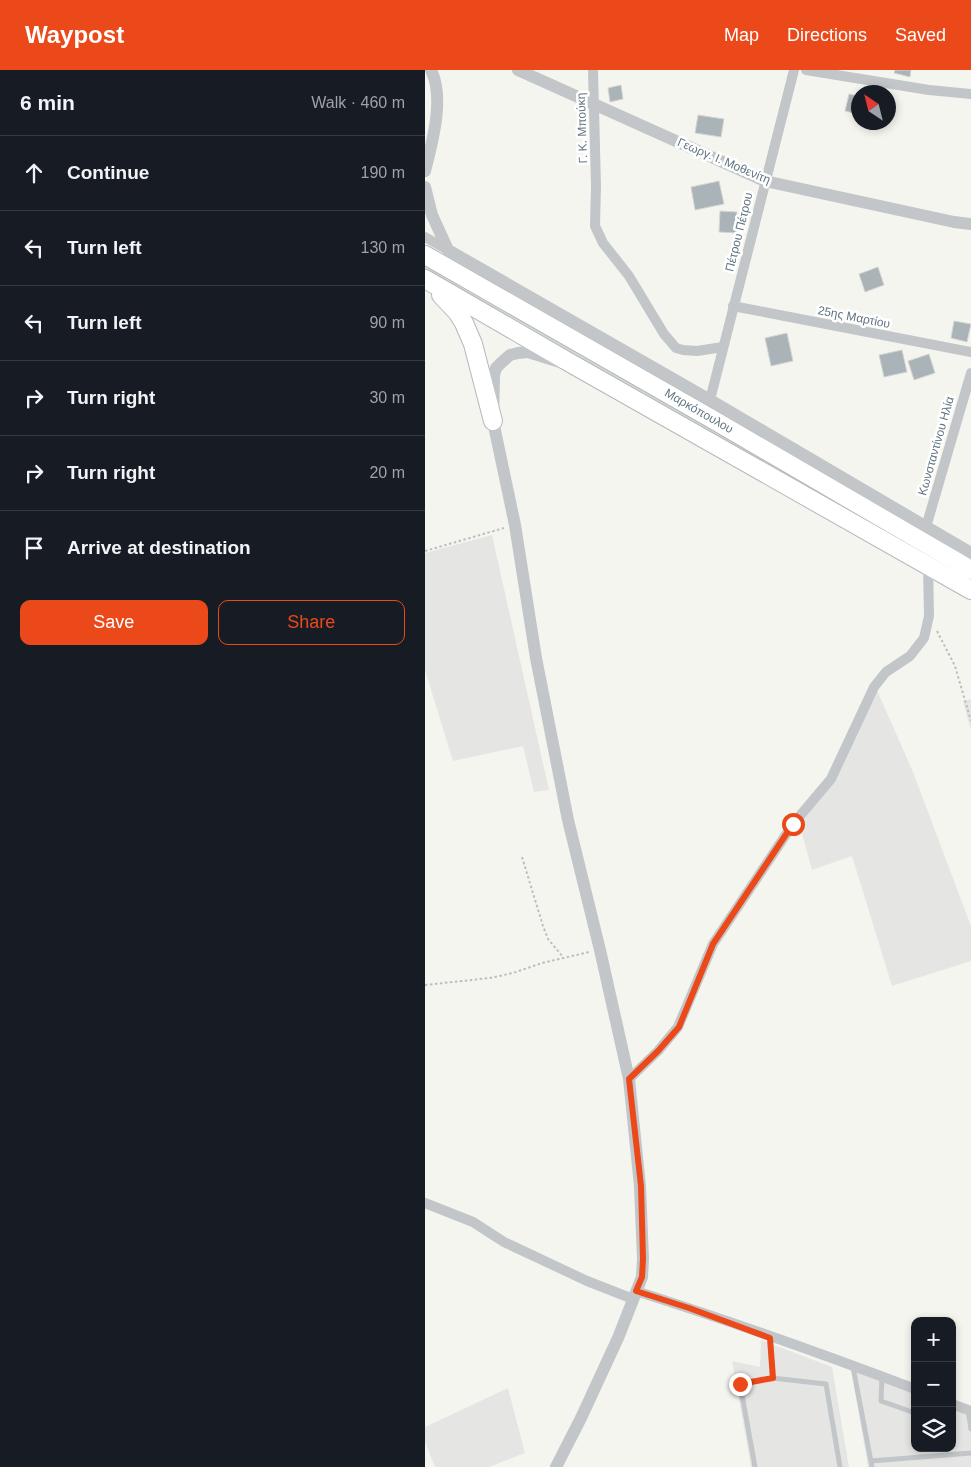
<!DOCTYPE html>
<html lang="en">
<head>
<meta charset="utf-8">
<style>
	body { margin:0; font-family:Arial,sans-serif; background:#20242c; color:#f1f3f6 }
	.controls { position:absolute; right:15px; bottom:15px; display:grid; overflow:hidden; border-radius:10px; box-shadow:0 2px 8px #0003 }
	.controls button { width:45px; height:45px; display:grid; place-items:center; padding:0; border:0; border-bottom:1px solid #363941; background:#171b24; color:#f1f3f6; font:25px sans-serif }
	.compass { position:absolute; left:426px; top:15px; width:45px; height:45px; border-radius:50%; background:#171b24; box-shadow:0 2px 8px #0003; rotate:325deg }
	.stop { position:absolute; width:15px; height:15px; margin:-11px; border:4px solid #eb491a; border-radius:50%; background:#fff }
	.stop.end { background:#eb491a; border-color:#fff; box-shadow:0 1px 5px #0008 }
	.list { margin:0; padding:0; list-style:none }
	h2 { display:flex; justify-content:space-between; align-items:center; height:65px; margin:0; padding:0 20px; font-size:21px }
	h2 small { font-size:16px; font-weight:400; color:#9ea1a6 }
	.list li { display:grid; grid-template-columns:32px 1fr auto; gap:15px; align-items:center; box-sizing:border-box; height:75px; padding:0 20px; border-top:1px solid #363941 }
	.list b { display:block; font-size:19px; white-space:nowrap }
	.list em { font-size:16px; font-style:normal; color:#9ea1a6 }
	.actions { display:flex; gap:10px; padding:15px 20px }
	.actions a { flex:1; padding:11px 0; border:1px solid #eb491a; border-radius:10px; text-align:center; font-size:18px; color:#eb491a }
	.actions .main { background:#eb491a; color:#fff }
	.icon { flex:none; width:28px; height:28px; fill:none; stroke:currentColor; stroke-width:2; stroke-linecap:round; stroke-linejoin:round }
	.map { position:relative; flex:none; width:546px; height:1397px; overflow:hidden }
	header { display:flex; align-items:center; gap:30px; box-sizing:border-box; height:70px; padding:0 25px; background:#eb491a; color:#fff }
	header strong { font-size:24px }
	nav { display:flex; gap:28px; margin-inline-start:auto; font-size:18px }
	main { display:flex }
	aside { flex:1; background:#171b24 }
	.map>svg:first-child { display:block }
	.built { fill:#e5e6e4 }
	.green { fill:#d5dcd1 }
	.building { fill:#aab3b7; stroke:#d6d6d3 }
	.lines { fill:none; stroke-linecap:round; stroke-linejoin:round }
	.trunk-casing { stroke:#b4b8bb; stroke-width:20 }
	.path { stroke:#bbbec0; stroke-width:2; stroke-dasharray:2.5 2.5; stroke-linecap:butt }
	.service { stroke:#c2c6c9; stroke-width:5 }
	.minor { stroke:#c2c6c9; stroke-width:10 }
	.tertiary { stroke:#c2c6c9; stroke-width:12 }
	.trunk { stroke:#fff; stroke-width:18 }
	.route { stroke:#eb491a; stroke-width:6 }
	.labels { text-anchor:middle; dominant-baseline:central; stroke-width:5; stroke-linejoin:round; paint-order:stroke }
	.street-label { font-size:12px; fill:#627583; stroke:#fff }
</style>
</head>
<body>
<header>
<strong>Waypost</strong>
<nav><a>Map</a><a>Directions</a><a>Saved</a></nav>
</header>
<main>
<aside>
<h2>6 min<small>Walk · 460 m</small></h2>
<ul class="list">
<li><svg class="icon" aria-label="ahead" viewBox="0 0 24 24"><path d="M12 20V5M6 11l6-6 6 6"/></svg><div><b>Continue</b></div><em>190 m</em></li>
<li><svg class="icon" aria-label="left" viewBox="0 0 24 24"><path d="M17 20v-9H6M10 6l-5 5 5 5"/></svg><div><b>Turn left</b></div><em>130 m</em></li>
<li><svg class="icon" aria-label="left" viewBox="0 0 24 24"><path d="M17 20v-9H6M10 6l-5 5 5 5"/></svg><div><b>Turn left</b></div><em>90 m</em></li>
<li><svg class="icon" aria-label="right" viewBox="0 0 24 24"><path d="M7 20v-9h11M14 6l5 5-5 5"/></svg><div><b>Turn right</b></div><em>30 m</em></li>
<li><svg class="icon" aria-label="right" viewBox="0 0 24 24"><path d="M7 20v-9h11M14 6l5 5-5 5"/></svg><div><b>Turn right</b></div><em>20 m</em></li>
<li><svg class="icon" aria-label="arrive" viewBox="0 0 24 24"><path d="M6 21V4h12l-3 4 3 4H6"/></svg><div><b>Arrive at destination</b></div></li>
</ul>
<div class="actions"><a class="main">Save</a><a>Share</a></div>
</aside>
<div class="map">
<svg width="546" height="1397" viewBox="0 0 546 1397">
	<rect width="100%" height="100%" fill="#f5f5f0"/>
	<!-- built -->
	<g class="built">
		<path d="M67,465L124,720L109,722L98,676L28,691L0,600V483Z"/>
		<path d="M451,618L488,702L546,856V891L467,916L427,786L387,800L374,753L408,710Z"/>
		<path d="M546,629V661L538,631Z"/>
		<path d="M336,1270L407,1297L424,1397H326L307,1291L335,1297Z"/>
		<path d="M426,1299L490,1324V1378H527V1339L546,1346V1397H443Z"/>
		<path d="M83,1318L100,1383L64,1397H10L0,1372V1357Z"/>
	</g>
	<!-- green -->
	<path class="green" d="M0,194L546,509V513L0,200Z"/>
	<!-- building -->
	<g class="building">
		<path d="M470,0H486L485,7L469,3Z"/>
		<path d="M196,15L198,29L185,32L183,18Z"/>
		<path d="M424,24L433,26V44L420,41Z"/>
		<path d="M273,45L299,49L296,67L270,63Z"/>
		<path d="M294,111L299,134L270,140L266,117Z"/>
		<path d="M295,141L312,142L311,163L294,162Z"/>
		<path d="M453,197L459,215L440,222L434,204Z"/>
		<path d="M529,251L546,254L542,272L526,268Z"/>
		<path d="M362,263L368,291L346,296L340,268Z"/>
		<path d="M477,280L482,302L459,307L454,285Z"/>
		<path d="M504,284L510,303L489,310L483,291Z"/>
	</g>
	<g class="lines">
		<defs>
			<g id="trunk">
				<path d="M0,185L287,349L546,500"/>
				<path d="M0,209L147,294L546,520"/>
				<path d="M16,225L32,242L39,253L48,274L68,351"/>
			</g>
		</defs>
		<!-- trunk casing -->
		<use href="#trunk" class="trunk-casing"/>
		<!-- path -->
		<g class="path">
			<path d="M0,481L79,458"/>
			<path d="M512,561L530,596L546,651"/>
			<path d="M97,787L118,856L123,869L138,887"/>
			<path d="M0,915L65,908L88,903L117,893L164,882"/>
		</g>
		<!-- service -->
		<g class="service">
			<path d="M345,1267L347,1308"/>
			<path d="M428,1297L447,1397"/>
			<path d="M457,1307L456,1331L490,1343"/>
			<path d="M543,1340L546,1359"/>
			<path d="M446,1391L546,1383"/>
			<path d="M330,1397L315,1314L347,1308L401,1314L415,1397"/>
		</g>
		<!-- minor -->
		<g class="minor">
			<path d="M168,0L171,116L170,156L178,173L204,206L239,264L251,278L258,280L272,281L298,277"/>
			<path d="M381,0L504,20L546,24"/>
			<path d="M0,167L23,180"/>
			<path d="M308,236L546,282"/>
			<path d="M285,330L369,0"/>
			<path d="M501,457L546,303"/>
			<path d="M204,1009L233,981L253,957L288,874L368,754L406,709L449,617L461,602L485,586L499,568L504,546L503,495"/>
			<path d="M0,1133L48,1152L79,1172L162,1211L208,1229"/>
			<path d="M211,1221C305,1251 398,1284 490,1319"/>
			<path d="M527,1334L546,1341"/>
		</g>
		<!-- tertiary -->
		<g class="tertiary">
			<path d="M93,0L340,111L529,152L546,154"/>
			<path d="M0,101C7,73 20,28 6,0"/>
			<path d="M0,117L7,145L23,180L285,330L546,483"/>
			<path d="M131,1397L156,1348L193,1268L217,1207L218,1189L215,1116L204,1009L175,880L143,750L111,588L90,455L68,351L69,305L71,298L77,292L85,285L93,283L103,282L135,292"/>
		</g>
		<!-- trunk -->
		<use href="#trunk" class="trunk"/>
	</g>
	<g class="lines">
		<!-- route -->
		<path class="route" d="M315,1314L348,1308L345,1268L264,1238L211,1221L217,1207L218,1189L216,1116L204,1009L233,981L254,957L288,874L368,754"/>
	</g>
	<g class="labels">
		<!-- street labels -->
		<g class="street-label">
			<text transform="translate(157 58) rotate(-92)">Γ. Κ. Μπούκη</text>
			<text transform="translate(299 91) rotate(23)">Γεωργ. Ι. Μοθενίτη</text>
			<text transform="translate(314 162) rotate(-76)">Πέτρου Πέτρου</text>
			<text transform="translate(429 247) rotate(11)">25ης Μαρτίου</text>
			<text transform="translate(274 341) rotate(30)">Μαρκόπουλου</text>
			<text transform="translate(511 376) rotate(-74)">Κωνσταντίνου Ηλία</text>
		</g>
	</g>
</svg>
<div class="controls">
<button>+</button>
<button>−</button>
<button><svg class="icon" aria-label="layers" viewBox="0 0 24 24"><path d="M12 4l9 5-9 5-9-5zM3 14l9 5 9-5"/></svg></button>
</div>
<svg class="compass" viewBox="-18 -18 36 36"><path d="M0-13l5 13h-10z" fill="#e53935"/><path d="M0 13l5-13h-10z" fill="#9ea1a6"/></svg>
<div class="stop" style="left:368px;top:754px"></div>
<div class="stop end" style="left:315px;top:1314px"></div>
</div>
</main>
</body>
</html>
